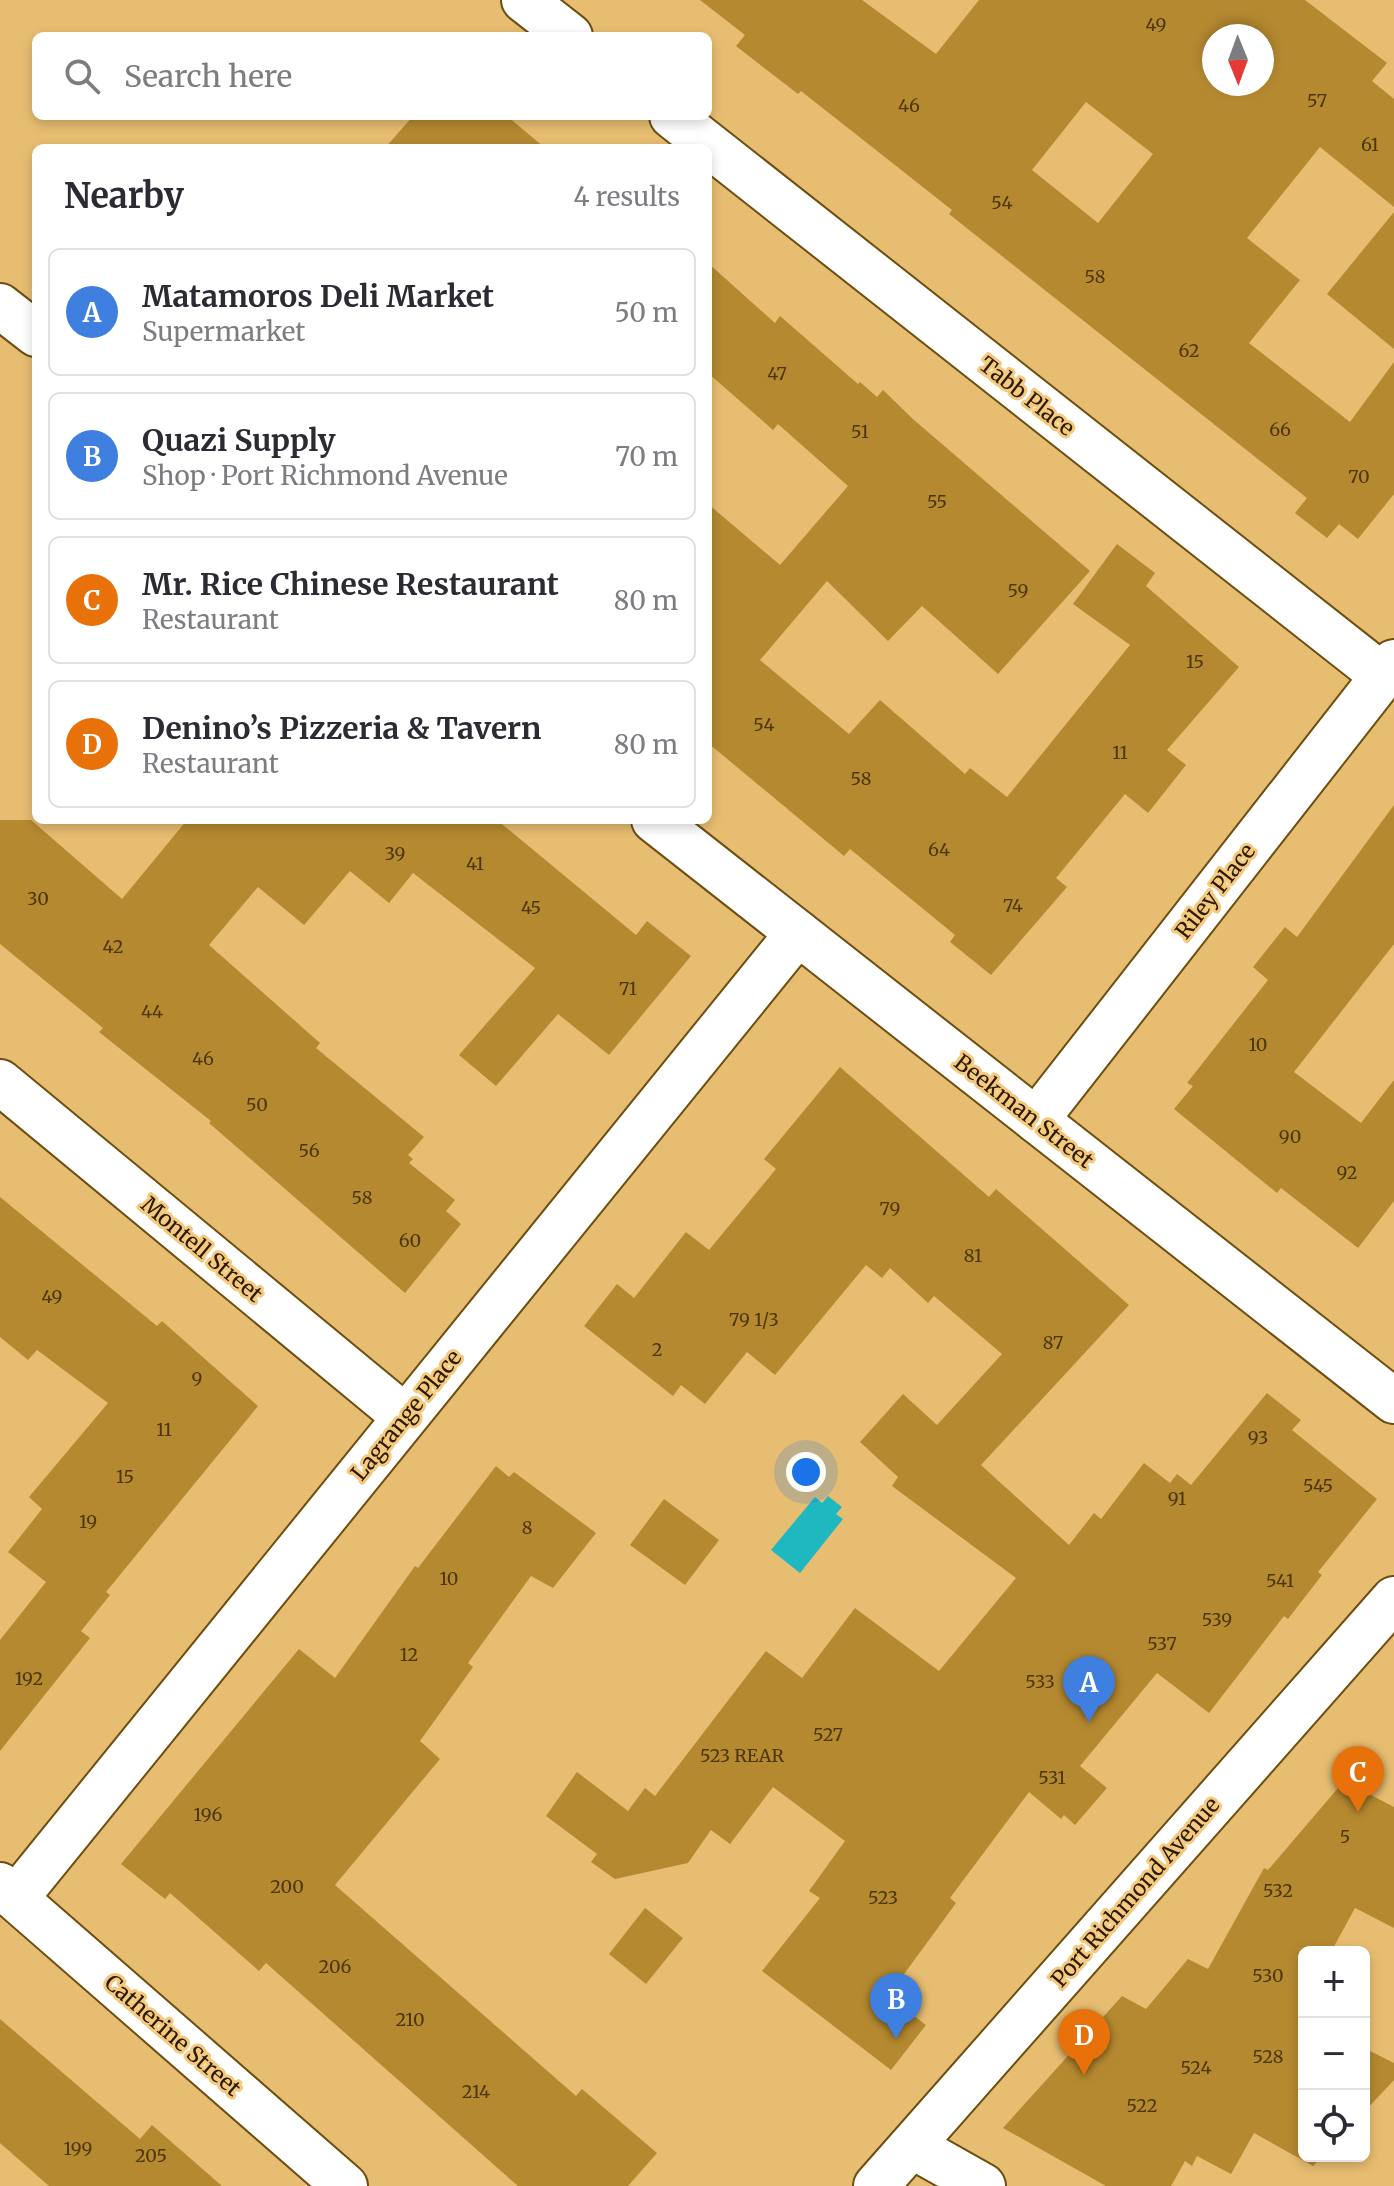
<!DOCTYPE html>
<html lang="en">
<head>
<meta charset="utf-8">
<style>
	body { margin:0; font-family:Merriweather,serif; background:#f7f7f7; color:#2b2b33 }
	.controls { position:absolute; right:24px; bottom:24px; display:grid; overflow:hidden; border-radius:12px; box-shadow:0 4px 12px #0003 }
	.controls button { width:72px; height:72px; display:grid; place-items:center; padding:0; border:0; border-bottom:2px solid #e1e1e2; background:#fff; color:#2b2b33; font:40px sans-serif }
	.compass { position:absolute; left:1202px; top:24px; width:72px; height:72px; border-radius:50%; background:#fff; box-shadow:0 4px 12px #0003; rotate:179deg }
	.you { position:absolute; left:806px; top:1472px; width:28px; height:28px; margin:-20px; border:6px solid #fff; border-radius:50%; background:#1a73e8; box-shadow:0 0 0 12px #1a73e833 }
	.badge { display:grid; place-items:center; width:52px; height:52px; border-radius:50%; background:#2865d2; color:#fff; font-size:26px; font-weight:700 }
	.pin { position:absolute; translate:-50% -66px; filter:drop-shadow(0 2px 4px #0008) }
	.pin::after { content:''; position:absolute; top:42px; width:28px; height:24px; background:inherit; clip-path:polygon(0 0,100% 0,50% 100%) }
	.list { margin:0; padding:0; list-style:none }
	h2 { display:flex; justify-content:space-between; align-items:center; height:104px; margin:0; padding:0 32px; font-size:34px }
	h2 small { font-size:26px; font-weight:400; color:#7c7c81 }
	.list li { display:grid; grid-template-columns:52px 1fr auto; gap:24px; align-items:center; box-sizing:border-box; height:128px; margin:0 16px 16px; padding:0 16px; border:2px solid #e1e1e2; border-radius:12px }
	.list b { display:block; font-size:30px; white-space:nowrap }
	.list p { margin:0; font-size:26px; white-space:nowrap; color:#7c7c81 }
	.list em { font-size:26px; font-style:normal; color:#7c7c81 }
	.icon { flex:none; width:44px; height:44px; fill:none; stroke:currentColor; stroke-width:2; stroke-linecap:round; stroke-linejoin:round }
	.map { position:relative; flex:none; width:1394px; height:2186px; overflow:hidden }
	.search { position:absolute; background:#fff; box-shadow:0 4px 12px #0003; left:32px; top:32px; width:680px; height:88px; display:flex; align-items:center; gap:20px; box-sizing:border-box; padding:0 28px; border-radius:12px; color:#7c7c81; font-size:30px }
	.panel { position:absolute; background:#fff; box-shadow:0 4px 12px #0003; left:32px; top:144px; width:680px; height:680px; border-radius:12px }
	.map>svg:first-child { display:block }
	.water { fill:#20b8c0 }
	.building { fill:#b58930; fill-rule:evenodd }
	.lines { fill:none; stroke-linecap:round; stroke-linejoin:round }
	.street-casing { stroke:#6c4f10; stroke-width:48 }
	.secondary-casing { stroke:#6c4f10; stroke-width:48 }
	.street { stroke:#fff; stroke-width:44 }
	.secondary { stroke:#fff; stroke-width:44 }
	.labels { text-anchor:middle; dominant-baseline:central; stroke-width:6; stroke-linejoin:round; paint-order:stroke }
	.number-label { font-size:18px; fill:#4d360c }
	.street-label { font-size:22px; fill:#2a1a00; stroke:#f5ca7e }
</style>
</head>
<body>
<div class="map">
<svg width="1394" height="2186" viewBox="0 0 1394 2186">
	<rect width="100%" height="100%" fill="#e7bd71"/>
	<!-- water -->
	<path class="water" d="M828,1496L842,1507L836,1514L843,1519L800,1573L771,1550L815,1497L822,1503Z"/>
	<!-- building -->
	<g class="building">
		<path d="M700,0H862L936,54L979,0H1305L1387,63L1372,81L1394,99V207L1320,147L1247,238L1300,280L1249,343L1350,422L1394,362V494L1358,539L1339,524L1327,538L1295,513L1307,498L949,214L952,210L801,91L798,94L736,46L745,35ZM1214,36H1262V84H1214ZM1086,102L1153,154L1098,223L1032,170Z"/>
		<path d="M413,116H507L545,148H385Z"/>
		<path d="M1394,212V349L1327,294Z"/>
		<path d="M708,263L775,323L780,316L858,384L860,382L877,397L883,390L914,420L1090,571L998,674L922,606L888,641L827,581L760,660L849,734L880,700L965,774L970,768L1007,797L1130,645L1073,604L1117,544L1155,573L1146,586L1239,667L1167,750L1186,765L1148,813L1125,794L1056,878L1067,887L991,975L950,942L955,935L850,849L844,856L708,743V504L780,565L848,486L778,424L773,430L708,373Z"/>
		<path d="M1394,805V944L1294,1072L1361,1123L1394,1080V1201L1358,1248L1281,1188L1277,1193L1174,1109L1193,1086L1187,1083L1268,980L1253,967L1285,927L1297,937Z"/>
		<path d="M0,820H31L122,899L187,820H497L636,935L647,921L691,956L609,1055L558,1014L496,1086L459,1055L535,968L413,873L389,903L350,871L304,925L258,887L209,945L320,1043L316,1048L424,1137L408,1155L413,1159L409,1163L455,1200L446,1211L461,1224L405,1293L209,1123L211,1121L99,1032L103,1028L0,944Z"/>
		<path d="M840,1067L989,1197L996,1189L1129,1305L981,1465L1069,1545L1094,1513L1101,1519L1144,1463L1170,1483L1177,1474L1191,1485L1267,1393L1301,1420L1292,1430L1377,1499L1318,1572L1322,1575L1288,1619L1284,1616L1209,1713L1157,1673L1080,1766L1107,1788L1075,1825L1064,1815L1061,1819L1029,1792L950,1898L956,1903L888,1996L926,2025L891,2070L762,1971L820,1898L809,1891L845,1841L773,1787L730,1844L711,1830L688,1863L615,1879L591,1862L597,1854L546,1816L577,1772L628,1811L645,1788L655,1796L766,1651L802,1678L855,1608L939,1671L1016,1578L892,1486L898,1477L860,1442L903,1394L937,1425L1002,1354L934,1296L928,1303L890,1268L882,1278L866,1265L775,1375L747,1352L705,1404L681,1385L673,1396L584,1326L617,1284L634,1298L686,1232L709,1250L776,1169L764,1159Z"/>
		<path d="M0,1197L157,1326L162,1321L258,1406L106,1592L110,1595L81,1631L90,1638L0,1751V1640L46,1582L8,1552L42,1509L29,1497L108,1403L37,1350L28,1360L0,1337Z"/>
		<path d="M496,1466L509,1477L514,1472L596,1533L553,1588L531,1576L468,1663L473,1667L420,1741L440,1759L335,1885L576,2096L582,2089L657,2153L628,2186H518L266,1963L259,1971L170,1893L165,1899L121,1864L299,1649L335,1678L415,1566L418,1568Z"/>
		<path d="M664,1499L719,1540L685,1585L630,1545Z"/>
		<path d="M1344,1781L1394,1807V1928L1355,1908L1331,1952H1304V2156H1323L1313,2166L1254,2133L1231,2174L1197,2156L1192,2166L1185,2161L1171,2186H1106L1003,2128L1122,1996L1146,2009L1188,1959L1208,1969L1264,1868L1268,1870Z"/>
		<path d="M645,1908L683,1938L646,1984L609,1954Z"/>
		<path d="M0,2019L140,2139L152,2125L222,2186H49L0,2143Z"/>
		<path d="M1364,2048L1394,2063V2080L1364,2112Z"/>
	</g>
	<g class="lines">
		<defs>
			<g id="street">
				<path d="M524,0L570,36"/>
				<path d="M672,116L1383,676"/>
				<path d="M0,306L36,334"/>
				<path d="M654,820L1394,1401"/>
				<path d="M0,1082L404,1416"/>
				<path d="M1036,1120L1394,662"/>
				<path d="M0,1885L345,2186"/>
				<path d="M16,1898L798,933"/>
				<path d="M912,2146L983,2186"/>
			</g>
			<path id="secondary" d="M876,2186L1394,1599"/>
		</defs>
		<!-- street casing -->
		<use href="#street" class="street-casing"/>
		<!-- secondary casing -->
		<use href="#secondary" class="secondary-casing"/>
		<!-- street -->
		<use href="#street" class="street"/>
		<!-- secondary -->
		<use href="#secondary" class="secondary"/>
	</g>
	<g class="labels">
		<!-- number labels -->
		<g class="number-label">
			<text x="1156" y="24">49</text>
			<text x="1317" y="100">57</text>
			<text x="909" y="105">46</text>
			<text x="1370" y="144">61</text>
			<text x="1002" y="202">54</text>
			<text x="1095" y="276">58</text>
			<text x="1189" y="350">62</text>
			<text x="777" y="373">47</text>
			<text x="1280" y="429">66</text>
			<text x="860" y="431">51</text>
			<text x="1359" y="476">70</text>
			<text x="937" y="501">55</text>
			<text x="1018" y="590">59</text>
			<text x="1195" y="661">15</text>
			<text x="764" y="724">54</text>
			<text x="1120" y="752">11</text>
			<text x="861" y="778">58</text>
			<text x="939" y="849">64</text>
			<text x="395" y="853">39</text>
			<text x="475" y="863">41</text>
			<text x="38" y="898">30</text>
			<text x="1013" y="905">74</text>
			<text x="531" y="907">45</text>
			<text x="113" y="946">42</text>
			<text x="628" y="988">71</text>
			<text x="152" y="1011">44</text>
			<text x="1258" y="1044">10</text>
			<text x="203" y="1058">46</text>
			<text x="257" y="1104">50</text>
			<text x="1290" y="1136">90</text>
			<text x="309" y="1150">56</text>
			<text x="1347" y="1172">92</text>
			<text x="362" y="1197">58</text>
			<text x="890" y="1208">79</text>
			<text x="410" y="1240">60</text>
			<text x="973" y="1255">81</text>
			<text x="52" y="1296">49</text>
			<text x="754" y="1319">79 1/3</text>
			<text x="1053" y="1342">87</text>
			<text x="657" y="1349">2</text>
			<text x="197" y="1378">9</text>
			<text x="164" y="1429">11</text>
			<text x="1258" y="1437">93</text>
			<text x="125" y="1476">15</text>
			<text x="1318" y="1485">545</text>
			<text x="1177" y="1498">91</text>
			<text x="88" y="1521">19</text>
			<text x="527" y="1527">8</text>
			<text x="449" y="1578">10</text>
			<text x="1280" y="1580">541</text>
			<text x="1217" y="1619">539</text>
			<text x="1162" y="1643">537</text>
			<text x="409" y="1654">12</text>
			<text x="29" y="1678">192</text>
			<text x="1040" y="1681">533</text>
			<text x="828" y="1734">527</text>
			<text x="742" y="1755">523 REAR</text>
			<text x="1052" y="1777">531</text>
			<text x="208" y="1814">196</text>
			<text x="1345" y="1836">5</text>
			<text x="287" y="1886">200</text>
			<text x="1278" y="1890">532</text>
			<text x="883" y="1897">523</text>
			<text x="335" y="1966">206</text>
			<text x="1268" y="1975">530</text>
			<text x="410" y="2019">210</text>
			<text x="1268" y="2056">528</text>
			<text x="1196" y="2067">524</text>
			<text x="476" y="2091">214</text>
			<text x="1142" y="2105">522</text>
			<text x="78" y="2148">199</text>
			<text x="151" y="2155">205</text>
		</g>
		<!-- street labels -->
		<g class="street-label">
			<text transform="translate(1027 396) rotate(38)">Tabb Place</text>
			<text transform="translate(1215 891) rotate(-52)">Riley Place</text>
			<text transform="translate(1024 1111) rotate(38)">Beekman Street</text>
			<text transform="translate(202 1249) rotate(40)">Montell Street</text>
			<text transform="translate(406 1415) rotate(-51)">Lagrange Place</text>
			<text transform="translate(1135 1892) rotate(-49)">Port Richmond Avenue</text>
			<text transform="translate(173 2035) rotate(41)">Catherine Street</text>
		</g>
	</g>
</svg>
<div class="controls">
<button>+</button>
<button>−</button>
<button><svg class="icon" aria-label="locate" viewBox="0 0 24 24"><circle cx="12" cy="12" r="6"/><path d="M12 2v4M12 18v4M2 12h4M18 12h4"/></svg></button>
</div>
<svg class="compass" viewBox="-18 -18 36 36"><path d="M0-13l5 13h-10z" fill="#e53935"/><path d="M0 13l5-13h-10z" fill="#7c7c81"/></svg>
<div class="you"></div>
<div class="pin badge" style="left:1089px;top:1722px;background:#3f7fe0">A</div>
<div class="pin badge" style="left:896px;top:2039px;background:#3f7fe0">B</div>
<div class="pin badge" style="left:1358px;top:1812px;background:#e8710a">C</div>
<div class="pin badge" style="left:1084px;top:2075px;background:#e8710a">D</div>
<div class="search"><svg class="icon" aria-label="search" viewBox="0 0 24 24"><circle cx="10" cy="10" r="6"/><path d="M15 15l6 6"/></svg>Search here</div>
<section class="panel">
<h2>Nearby<small>4 results</small></h2>
<ul class="list">
<li><span class="badge" style="background:#3f7fe0">A</span><div><b>Matamoros Deli Market</b><p>Supermarket</p></div><em>50 m</em></li>
<li><span class="badge" style="background:#3f7fe0">B</span><div><b>Quazi Supply</b><p>Shop · Port Richmond Avenue</p></div><em>70 m</em></li>
<li><span class="badge" style="background:#e8710a">C</span><div><b>Mr. Rice Chinese Restaurant</b><p>Restaurant</p></div><em>80 m</em></li>
<li><span class="badge" style="background:#e8710a">D</span><div><b>Denino’s Pizzeria &amp; Tavern</b><p>Restaurant</p></div><em>80 m</em></li>
</ul>
</section>
</div>
</body>
</html>
